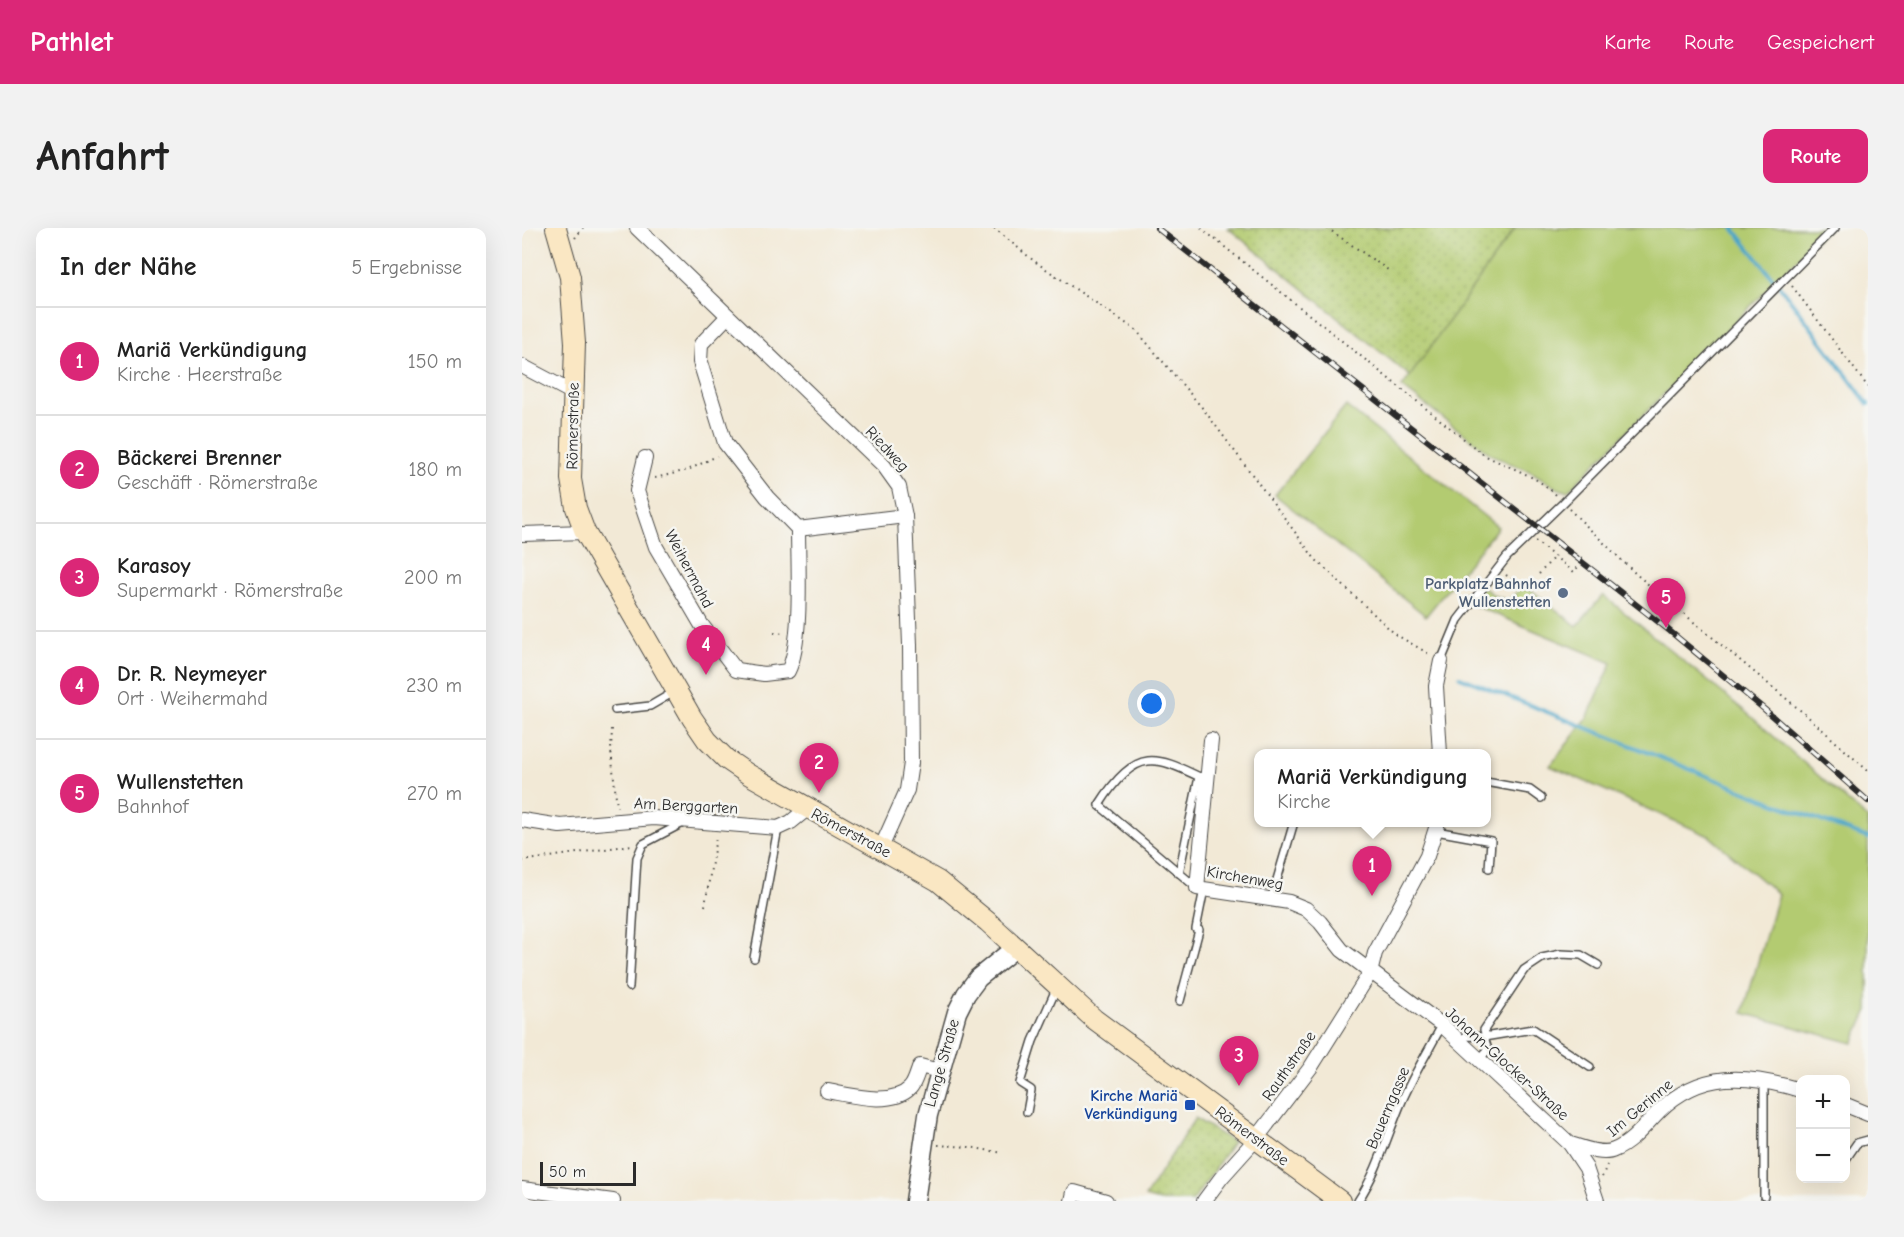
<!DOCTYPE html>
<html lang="de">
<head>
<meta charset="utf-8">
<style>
	body { margin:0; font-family:"Comic Neue",sans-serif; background:#f2f2f2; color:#222 }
	.controls { position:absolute; right:18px; bottom:18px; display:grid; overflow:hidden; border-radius:12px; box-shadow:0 6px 24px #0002 }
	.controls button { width:54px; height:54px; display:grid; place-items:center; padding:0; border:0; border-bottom:2px solid #e0e0e0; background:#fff; color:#222; font:30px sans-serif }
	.scale { position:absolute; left:18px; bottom:15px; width:96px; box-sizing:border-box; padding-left:6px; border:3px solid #2b2b2b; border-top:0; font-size:16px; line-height:21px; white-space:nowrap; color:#2b2b2b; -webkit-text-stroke:4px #f6f6f2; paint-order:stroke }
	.you { position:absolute; left:630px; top:476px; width:21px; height:21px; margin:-15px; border:4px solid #fff; border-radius:50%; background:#1a73e8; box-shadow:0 0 0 9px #1a73e833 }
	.badge { display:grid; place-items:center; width:39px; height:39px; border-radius:50%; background:#db2777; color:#fff; font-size:20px; font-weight:700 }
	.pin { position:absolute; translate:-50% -50px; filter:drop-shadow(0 2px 3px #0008) }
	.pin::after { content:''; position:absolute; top:32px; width:21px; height:18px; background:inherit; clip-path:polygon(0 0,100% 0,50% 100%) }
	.popup { position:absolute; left:732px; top:521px; width:237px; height:78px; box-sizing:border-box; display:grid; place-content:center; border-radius:12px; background:#fff; filter:drop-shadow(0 2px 4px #0005); font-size:20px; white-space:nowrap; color:#767676 }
	.popup b { font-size:22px; color:#222 }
	.popup::after { content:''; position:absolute; left:50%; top:100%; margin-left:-12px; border:12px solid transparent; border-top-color:#fff }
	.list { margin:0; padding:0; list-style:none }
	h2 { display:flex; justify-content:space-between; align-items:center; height:78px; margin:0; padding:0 24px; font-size:26px }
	h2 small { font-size:20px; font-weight:400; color:#767676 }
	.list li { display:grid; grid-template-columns:39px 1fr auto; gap:18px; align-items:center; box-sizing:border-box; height:108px; padding:0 24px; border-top:2px solid #e0e0e0 }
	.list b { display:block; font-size:22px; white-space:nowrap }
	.list p { margin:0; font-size:20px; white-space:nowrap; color:#767676 }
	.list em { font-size:20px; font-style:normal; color:#767676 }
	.map { position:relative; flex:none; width:1346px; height:973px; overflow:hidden; border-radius:12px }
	header { display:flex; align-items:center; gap:36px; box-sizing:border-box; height:84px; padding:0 30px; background:#db2777; color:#fff }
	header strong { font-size:28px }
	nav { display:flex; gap:33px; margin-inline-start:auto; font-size:21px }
	.intro { display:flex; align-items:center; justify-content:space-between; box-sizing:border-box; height:144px; padding:0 36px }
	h1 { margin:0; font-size:42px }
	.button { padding:15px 27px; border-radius:12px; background:#db2777; color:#fff; font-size:21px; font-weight:700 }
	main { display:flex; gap:36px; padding:0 36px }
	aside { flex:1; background:#fff; border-radius:12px; box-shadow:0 6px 24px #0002 }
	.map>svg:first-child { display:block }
	.grass { fill:#b3cb71; stroke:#6f7b4e; stroke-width:1.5 }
	.park { fill:url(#park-dots); stroke:#6f7b4e; stroke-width:1.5 }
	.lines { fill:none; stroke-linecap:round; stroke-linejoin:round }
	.stream { stroke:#4aa5c8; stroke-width:4 }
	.service-casing { stroke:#494845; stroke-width:10 }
	.minor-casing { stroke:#494845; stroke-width:16 }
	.tertiary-casing { stroke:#494845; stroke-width:21 }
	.secondary-casing { stroke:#494845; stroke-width:22 }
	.path { stroke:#494845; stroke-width:2; stroke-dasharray:1.5 4.5; stroke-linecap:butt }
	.service { stroke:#fff; stroke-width:7 }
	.minor { stroke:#fff; stroke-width:14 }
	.tertiary { stroke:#fff; stroke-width:18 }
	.secondary { stroke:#fae7c3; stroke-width:20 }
	.rail-casing { stroke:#2b2b2b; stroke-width:6 }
	.rail { stroke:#f6f6f2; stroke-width:4; stroke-dasharray:11; stroke-linecap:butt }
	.service-dot { fill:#5c6f8a; stroke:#f6f6f2; stroke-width:2 }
	.transit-dot { fill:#1a4fb4; stroke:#f6f6f2; stroke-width:2 }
	.labels { text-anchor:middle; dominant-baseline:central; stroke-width:5; stroke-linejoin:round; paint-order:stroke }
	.street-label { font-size:16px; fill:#2b2b2b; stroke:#f6f6f2 }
	.service-label { font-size:16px; font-weight:bold; fill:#4e5e75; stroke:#f6f6f2; text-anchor:end }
	.transit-label { font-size:16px; font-weight:bold; fill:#164399; stroke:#f6f6f2; text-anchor:end }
</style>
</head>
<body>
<header>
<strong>Pathlet</strong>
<nav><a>Karte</a><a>Route</a><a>Gespeichert</a></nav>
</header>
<div class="intro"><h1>Anfahrt</h1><a class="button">Route</a></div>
<main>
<aside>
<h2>In der Nähe<small>5 Ergebnisse</small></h2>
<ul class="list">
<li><span class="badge">1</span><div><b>Mariä Verkündigung</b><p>Kirche · Heerstraße</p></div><em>150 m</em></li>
<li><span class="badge">2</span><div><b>Bäckerei Brenner</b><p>Geschäft · Römerstraße</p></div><em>180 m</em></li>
<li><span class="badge">3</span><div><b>Karasoy</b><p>Supermarkt · Römerstraße</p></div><em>200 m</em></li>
<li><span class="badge">4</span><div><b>Dr. R. Neymeyer</b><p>Ort · Weihermahd</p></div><em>230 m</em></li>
<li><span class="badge">5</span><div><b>Wullenstetten</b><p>Bahnhof</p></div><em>270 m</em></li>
</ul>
</aside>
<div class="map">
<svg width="1346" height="973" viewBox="0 0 1346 973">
	<defs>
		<pattern id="park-dots" width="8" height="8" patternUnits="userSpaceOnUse" patternTransform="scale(1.5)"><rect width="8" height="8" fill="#b3cb71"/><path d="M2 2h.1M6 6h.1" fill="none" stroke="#9aae62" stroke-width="1.8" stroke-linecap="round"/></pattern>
	</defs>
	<rect width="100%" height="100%" fill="#f6f6f2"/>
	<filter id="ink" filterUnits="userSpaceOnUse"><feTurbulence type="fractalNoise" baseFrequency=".0167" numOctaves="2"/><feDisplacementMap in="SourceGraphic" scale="12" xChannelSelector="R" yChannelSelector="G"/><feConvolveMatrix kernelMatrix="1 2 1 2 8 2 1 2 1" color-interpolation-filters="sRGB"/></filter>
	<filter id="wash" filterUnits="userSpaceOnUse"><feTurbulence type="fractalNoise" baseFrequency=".008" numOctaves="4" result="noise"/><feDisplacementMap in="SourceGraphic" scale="24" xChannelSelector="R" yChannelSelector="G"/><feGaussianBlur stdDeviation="1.35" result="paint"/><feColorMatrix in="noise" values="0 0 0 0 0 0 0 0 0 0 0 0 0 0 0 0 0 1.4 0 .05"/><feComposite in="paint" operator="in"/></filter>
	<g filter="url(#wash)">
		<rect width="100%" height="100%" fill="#f2e9d6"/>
		<!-- grass -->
		<g class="grass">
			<path d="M993,0H1306L1046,263C1032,262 1022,250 1009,244C994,237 979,233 966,224L880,159Z"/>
			<path d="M824,178L976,299L904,388L753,267Z"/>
			<path d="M961,359L973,368L984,372L990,370L999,360L1009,362L1055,398L1081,367L1225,485L1346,591V782L1331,815L1221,785L1256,666L1187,608L1028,538L1065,490L1090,435L949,376Z"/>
		</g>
		<!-- park -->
		<g class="park">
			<path d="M706,0H993L888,148Z"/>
			<path d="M673,890L711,914L671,973H638L623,969Z"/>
		</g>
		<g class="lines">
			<!-- stream -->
			<g class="stream">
				<path d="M1211,0L1270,74L1346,176"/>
				<path d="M938,449L1262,579L1346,610"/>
			</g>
		</g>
	</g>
	<g filter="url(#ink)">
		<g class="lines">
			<defs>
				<g id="service">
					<path d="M919,433L936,392L985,329L1041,275L1313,0"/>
					<path d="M93,482L128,478L152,464"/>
					<path d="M964,554L1008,562L1019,570"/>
					<path d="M914,603L969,613L967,640"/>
					<path d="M657,645L677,549"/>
					<path d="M675,660L577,577C587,561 606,535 626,533C646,531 667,545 685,552"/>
					<path d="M749,672L772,594"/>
					<path d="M232,730L256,600"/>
					<path d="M107,759L115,630L121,616L161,595"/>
					<path d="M658,773L677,702L674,701L682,661"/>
					<path d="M964,808L962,802L1002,742L1020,730L1039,726L1059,727L1076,737"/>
					<path d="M938,814L944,808L962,809"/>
					<path d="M957,831L966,822L962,809L1011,801L1068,839"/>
					<path d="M1242,854V968"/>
					<path d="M505,884L509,862L498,855L511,813L535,759"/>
					<path d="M1324,931L1335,915L1346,912"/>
					<path d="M836,973C855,944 864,912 877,880C888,852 906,824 920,797"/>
				</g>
				<g id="minor">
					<path d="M115,0L362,238L377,259L383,288L388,417L389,535L385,562L359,620"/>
					<path d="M0,138L51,165"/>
					<path d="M123,230L115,263L134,319L179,396L214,442L242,446L266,443C281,414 276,335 276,301L245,269L203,215L178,134L179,116L206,88"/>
					<path d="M276,301L383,288"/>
					<path d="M0,306L63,304"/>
					<path d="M689,512L675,660L767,674L784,681L798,694L820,722L920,797L1048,916L1064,940L1075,973"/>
					<path d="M918,526L914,458L919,433"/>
					<path d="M0,592L38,598L132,590L256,600L269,594L285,581"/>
					<path d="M305,863C328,867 370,879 388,860C393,855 395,845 398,838L417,843"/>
					<path d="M1324,877L1346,886"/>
					<path d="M1048,916C1060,919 1080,928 1092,922C1110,915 1124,896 1137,883C1179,842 1225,846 1278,862"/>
					<path d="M0,961L91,973"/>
					<path d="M550,973L552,964L584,973"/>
					<path d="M682,973L699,950L734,911L789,839L848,745L853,725L905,628L916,594"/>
				</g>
				<path id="tertiary" d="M393,973L406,887L435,784L444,766L456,750L493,720"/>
				<path id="secondary" d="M34,0L48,49L53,115L49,251L54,280L63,304L170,490L185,512L204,531L226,546L416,653L466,694L572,791L818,973"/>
			</defs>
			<!-- service casing -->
			<use href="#service" class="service-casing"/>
			<!-- minor casing -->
			<use href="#minor" class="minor-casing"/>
			<!-- tertiary casing -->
			<use href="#tertiary" class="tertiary-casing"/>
			<!-- secondary casing -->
			<use href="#secondary" class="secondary-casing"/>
			<!-- path -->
			<g class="path">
				<path d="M472,0L512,33L614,102L682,182L793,331L873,406L907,426"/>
				<path d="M679,0L962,227C987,240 1015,247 1035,268"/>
				<path d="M805,0L866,42"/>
				<path d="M53,10L61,0"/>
				<path d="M1270,58L1346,159"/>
				<path d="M133,250L166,242L195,228"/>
				<path d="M1047,281L1115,347L1284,487L1346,543"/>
				<path d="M1013,313L1052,344L1059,335"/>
				<path d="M1017,346L1032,329"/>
				<path d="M984,347L996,356"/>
				<path d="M252,404L262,405"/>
				<path d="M90,501L89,522L95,579"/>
				<path d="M0,633L110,617"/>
				<path d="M183,678L194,609"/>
				<path d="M1034,887L1041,877"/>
				<path d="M416,917L447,919L481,925"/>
				<path d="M1080,949L1085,937"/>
			</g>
			<!-- service -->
			<use href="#service" class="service"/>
			<!-- minor -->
			<use href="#minor" class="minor"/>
			<!-- tertiary -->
			<use href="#tertiary" class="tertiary"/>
			<!-- secondary -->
			<use href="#secondary" class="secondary"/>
			<defs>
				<path id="rail" d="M635,0L1144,400L1242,481L1346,573"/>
			</defs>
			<!-- rail casing -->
			<use href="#rail" class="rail-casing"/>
			<!-- rail -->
			<use href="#rail" class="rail"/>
		</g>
	</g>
	<!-- markers -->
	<circle class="service-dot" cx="1041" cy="365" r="6"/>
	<rect class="transit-dot" x="662" y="871" width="12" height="12" rx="3"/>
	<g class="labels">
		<!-- street labels -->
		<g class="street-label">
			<text transform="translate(51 198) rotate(-89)">Römerstraße</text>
			<text transform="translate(365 221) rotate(47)">Riedweg</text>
			<text transform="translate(167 341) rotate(62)">Weihermahd</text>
			<text transform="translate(164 578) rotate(3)">Am Berggarten</text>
			<text transform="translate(329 605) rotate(28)">Römerstraße</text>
			<text transform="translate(723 650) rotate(10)">Kirchenweg</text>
			<text transform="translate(420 835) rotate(-74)">Lange Straße</text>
			<text transform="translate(985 836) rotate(42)">Johann-Glocker-Straße</text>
			<text transform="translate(767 838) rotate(-55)">Rauthstraße</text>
			<text transform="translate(866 880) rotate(-67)">Bauerngasse</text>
			<text transform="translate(1118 880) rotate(-40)">Im Gerinne</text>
			<text transform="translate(730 908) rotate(37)">Römerstraße</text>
		</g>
		<!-- service labels -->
		<g class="service-label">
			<text x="1029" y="356">Parkplatz Bahnhof<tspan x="1029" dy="18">Wullenstetten</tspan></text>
		</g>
		<!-- transit labels -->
		<g class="transit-label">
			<text x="656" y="868">Kirche Mariä<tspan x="656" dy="18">Verkündigung</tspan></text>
		</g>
	</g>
</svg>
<div class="controls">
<button>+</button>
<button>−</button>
</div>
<div class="scale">50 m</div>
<div class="you"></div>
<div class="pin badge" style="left:850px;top:668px">1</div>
<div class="popup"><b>Mariä Verkündigung</b>Kirche</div>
<div class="pin badge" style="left:297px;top:565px">2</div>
<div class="pin badge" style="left:717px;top:858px">3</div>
<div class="pin badge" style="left:184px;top:447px">4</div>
<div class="pin badge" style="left:1144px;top:400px">5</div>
</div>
</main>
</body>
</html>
